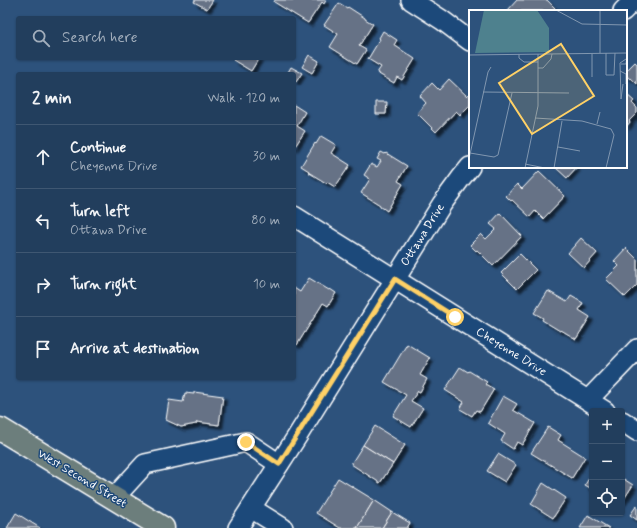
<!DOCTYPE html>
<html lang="en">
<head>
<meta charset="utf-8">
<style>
	body { margin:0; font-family:Mynerve,sans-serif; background:#2e4966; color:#f1f3f6 }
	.controls { position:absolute; right:12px; bottom:12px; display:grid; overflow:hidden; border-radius:4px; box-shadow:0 1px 3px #0004 }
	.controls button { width:36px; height:36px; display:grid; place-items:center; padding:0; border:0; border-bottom:1px solid #3f5772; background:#223e5d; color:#f1f3f6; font:20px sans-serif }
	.stop { position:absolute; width:12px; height:12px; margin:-9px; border:3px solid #ffd166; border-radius:50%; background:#fff }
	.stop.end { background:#ffd166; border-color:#fff; box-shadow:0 1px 4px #0008 }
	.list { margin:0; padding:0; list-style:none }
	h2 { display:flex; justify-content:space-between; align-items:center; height:52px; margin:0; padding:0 16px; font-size:17px }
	h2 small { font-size:13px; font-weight:400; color:#a2aebc }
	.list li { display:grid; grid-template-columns:26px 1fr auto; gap:12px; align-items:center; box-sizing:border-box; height:64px; padding:0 16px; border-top:1px solid #3f5772 }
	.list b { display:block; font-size:15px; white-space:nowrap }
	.list p { margin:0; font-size:13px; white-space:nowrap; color:#a2aebc }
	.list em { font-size:13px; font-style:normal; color:#a2aebc }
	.icon { flex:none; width:22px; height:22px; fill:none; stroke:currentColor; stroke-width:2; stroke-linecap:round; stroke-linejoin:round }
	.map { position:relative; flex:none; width:637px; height:528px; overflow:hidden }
	.search { position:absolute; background:#223e5d; box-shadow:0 1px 3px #0004; left:16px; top:16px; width:280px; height:44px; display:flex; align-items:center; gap:10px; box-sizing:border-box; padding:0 14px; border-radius:4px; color:#a2aebc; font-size:15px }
	.panel { position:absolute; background:#223e5d; box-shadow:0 1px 3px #0004; left:16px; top:72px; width:280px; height:308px; border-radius:4px }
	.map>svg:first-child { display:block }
	.building { fill:#667286; stroke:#fff; filter:url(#shadow) }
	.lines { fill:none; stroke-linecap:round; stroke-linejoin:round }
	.minor-casing { stroke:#fff; stroke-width:22 }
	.major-casing { stroke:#fff; stroke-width:25 }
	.minor { stroke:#1f4a7a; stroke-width:19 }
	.major { stroke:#6c7e7c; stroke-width:22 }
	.route { stroke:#ffd166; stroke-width:5 }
	.labels { text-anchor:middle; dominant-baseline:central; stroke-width:3; stroke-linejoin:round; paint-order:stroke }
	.street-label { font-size:12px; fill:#fff; stroke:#1f4a7a }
	.inset-road { fill:none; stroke:#8197b0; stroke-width:1 }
	.view { fill:#ffd166; fill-opacity:0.15; stroke:#ffd166; stroke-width:2 }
	.inset-edge { fill:none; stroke:#fff; stroke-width:2 }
</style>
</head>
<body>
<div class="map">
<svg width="637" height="528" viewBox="0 0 637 528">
	<defs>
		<filter id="shadow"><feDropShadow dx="3.5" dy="3.5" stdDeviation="1" flood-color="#0009"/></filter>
	</defs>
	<rect width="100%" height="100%" fill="#2d527c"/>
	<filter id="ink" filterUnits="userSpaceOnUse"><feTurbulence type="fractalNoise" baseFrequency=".025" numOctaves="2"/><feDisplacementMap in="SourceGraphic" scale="8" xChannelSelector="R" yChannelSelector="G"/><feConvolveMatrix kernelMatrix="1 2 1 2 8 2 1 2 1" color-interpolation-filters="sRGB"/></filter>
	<g filter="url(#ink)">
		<!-- building -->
		<g class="building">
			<path d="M195,0H213L207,9L194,2Z"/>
			<path d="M275,0H326L324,4L322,2L308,23L274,2Z"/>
			<path d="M517,0H547L555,8L552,11H509L508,10Z"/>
			<path d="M339,3L347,8L348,7L365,18V19L373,24L359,46L366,50L357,64L330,47L338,34L324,25Z"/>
			<path d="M383,31L397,40L394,45L415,59L402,80L397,77L394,83L377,73L381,67L368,59L380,39L379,38Z"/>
			<path d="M309,55L319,61L312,73L302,67Z"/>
			<path d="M235,58H259L251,71L233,60Z"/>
			<path d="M635,62L637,64V84L631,78L630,79L626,75V71Z"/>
			<path d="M291,67L302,73L296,82L294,81V74H287Z"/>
			<path d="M449,79L467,96L468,94L470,96V105L460,115L456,111L436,132L417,113L426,103L420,96L432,83L439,90Z"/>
			<path d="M626,94L634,101L632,103L637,108V113L629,121L630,122L626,127Z"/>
			<path d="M376,102H387L386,114H376Z"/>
			<path d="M294,105L305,112L297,126L305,131L294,148Z"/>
			<path d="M321,136L336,145L331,153L350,165L335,187L327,182L326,183L308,172L309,171L301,166L315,143L316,144Z"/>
			<path d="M381,152L385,154L386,153L407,166L398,181L403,184L387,211L380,206V205L361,193L370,179L364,175L371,164L377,167L381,161L377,159Z"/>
			<path d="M555,167H577L567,178Z"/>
			<path d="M539,171L565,196L543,219L535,211L530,217L512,200L511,201L506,196L517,184L522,189Z"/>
			<path d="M500,213L522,236L493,266L477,250L476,251L470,245L481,234L486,239L496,229L490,224Z"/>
			<path d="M581,238L597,253L584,268L568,253Z"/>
			<path d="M626,248L637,259V285L625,297L606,279L619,266L614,261Z"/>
			<path d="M520,254L536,270L517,289L501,273Z"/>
			<path d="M309,278L329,290L330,289L336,293L328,306L323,303L297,345L294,344V288L300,292Z"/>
			<path d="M548,291L567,302L571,296L583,303L579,310L590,317L576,339L561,330L560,331L542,320L543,318L534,313Z"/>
			<path d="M407,344L430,358L420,375L427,379L420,392L418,391L411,401L423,408L411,427L393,416L406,395L384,382Z"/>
			<path d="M460,367L468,372L469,371L487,382L485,384L494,389L480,412L476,410L472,416L460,409L464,402L445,390Z"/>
			<path d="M194,392L223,396L219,425L197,422L196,424L181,427L166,420L169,400L183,402L185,393L194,394Z"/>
			<path d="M503,396L517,404L513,410L535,423L522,445L517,442L513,449L501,441L505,434L488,423Z"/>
			<path d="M375,426L405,445L393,464L363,445Z"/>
			<path d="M548,427L561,435L558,440L585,457L572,478L531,453Z"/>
			<path d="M363,445L393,464L380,483L351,464Z"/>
			<path d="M498,454L516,465L505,482L487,471Z"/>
			<path d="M592,473V489L585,485Z"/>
			<path d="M338,478L374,500L357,528H340L316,513Z"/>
			<path d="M622,478L633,485L622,502Z"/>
			<path d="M543,483L566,498L553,518L531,504Z"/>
			<path d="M374,500L392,512L382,528H357Z"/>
			<path d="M637,505V520L630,515Z"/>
			<path d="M392,512L410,523L407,528H382Z"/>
			<path d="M16,513L40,528H7Z"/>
			<path d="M588,515L609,528H580Z"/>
		</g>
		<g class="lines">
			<defs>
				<g id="minor">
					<path d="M411,0L442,20L470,41"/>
					<path d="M623,11L634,0"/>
					<path d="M294,216L605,411"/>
					<path d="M588,400L637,349"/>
					<path d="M622,421L637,431"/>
					<path d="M114,498L145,464L246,442L279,464"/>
					<path d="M251,508L283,528"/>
					<path d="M238,528L298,435L442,204L461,178L470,167"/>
				</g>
				<path id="major" d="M0,429L163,528"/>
			</defs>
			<!-- minor casing -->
			<use href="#minor" class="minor-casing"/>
			<!-- major casing -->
			<use href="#major" class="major-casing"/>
			<!-- minor -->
			<use href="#minor" class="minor"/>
			<!-- major -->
			<use href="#major" class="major"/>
		</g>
	</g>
	<g class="lines" filter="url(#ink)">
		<!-- route -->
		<path class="route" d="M246,442L279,464L395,279L455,317"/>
	</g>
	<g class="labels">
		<!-- street labels -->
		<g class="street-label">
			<text transform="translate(423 235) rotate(-58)">Ottawa Drive</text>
			<text transform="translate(511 352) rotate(32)">Cheyenne Drive</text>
			<text transform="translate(82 479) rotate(31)">West Second Street</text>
		</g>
	</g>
	<!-- overview -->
	<g transform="translate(469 10)">
		<rect width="158" height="158" fill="#2d527c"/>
		<path d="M15,0H68L80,18V42L6,43Z" fill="#4e818e"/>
		<path class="inset-road" d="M87,0L113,14L158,15M131,0V43M137,43V65H145L146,43M50,44V48L55,52H69M123,44V67M0,45L158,43M152,54H157L158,45M69,58H74L82,49L83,44M151,61L157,64V74M154,74L152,89L151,53L157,49M14,82L100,83M66,108L113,111L142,119L145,125L137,158M128,114L131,102M89,137L111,141M1,143L25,147L29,145L43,83M0,149L19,62L22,57M56,154L76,158M56,158L69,96V44M85,158L93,111"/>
		<path class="view" d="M92,34L125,86L63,124L30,73Z"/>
		<rect width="158" height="158" class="inset-edge"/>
	</g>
</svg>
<div class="controls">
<button>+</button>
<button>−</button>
<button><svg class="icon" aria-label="locate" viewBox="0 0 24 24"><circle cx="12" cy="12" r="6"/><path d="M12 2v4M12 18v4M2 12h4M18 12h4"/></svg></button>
</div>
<div class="stop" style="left:455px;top:317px"></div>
<div class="stop end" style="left:246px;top:442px"></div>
<div class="search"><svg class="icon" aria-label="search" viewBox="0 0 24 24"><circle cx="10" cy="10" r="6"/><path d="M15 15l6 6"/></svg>Search here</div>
<section class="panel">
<h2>2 min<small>Walk · 120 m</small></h2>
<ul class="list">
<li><svg class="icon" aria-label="ahead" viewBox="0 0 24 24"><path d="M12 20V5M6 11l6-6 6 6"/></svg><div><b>Continue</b><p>Cheyenne Drive</p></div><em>30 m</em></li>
<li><svg class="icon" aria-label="left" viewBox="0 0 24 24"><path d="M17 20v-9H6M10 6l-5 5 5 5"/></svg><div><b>Turn left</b><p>Ottawa Drive</p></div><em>80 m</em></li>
<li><svg class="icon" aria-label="right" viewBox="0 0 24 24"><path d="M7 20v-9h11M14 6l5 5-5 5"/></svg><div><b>Turn right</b></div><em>10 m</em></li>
<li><svg class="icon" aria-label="arrive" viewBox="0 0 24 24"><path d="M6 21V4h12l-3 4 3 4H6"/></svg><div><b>Arrive at destination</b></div></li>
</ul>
</section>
</div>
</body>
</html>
